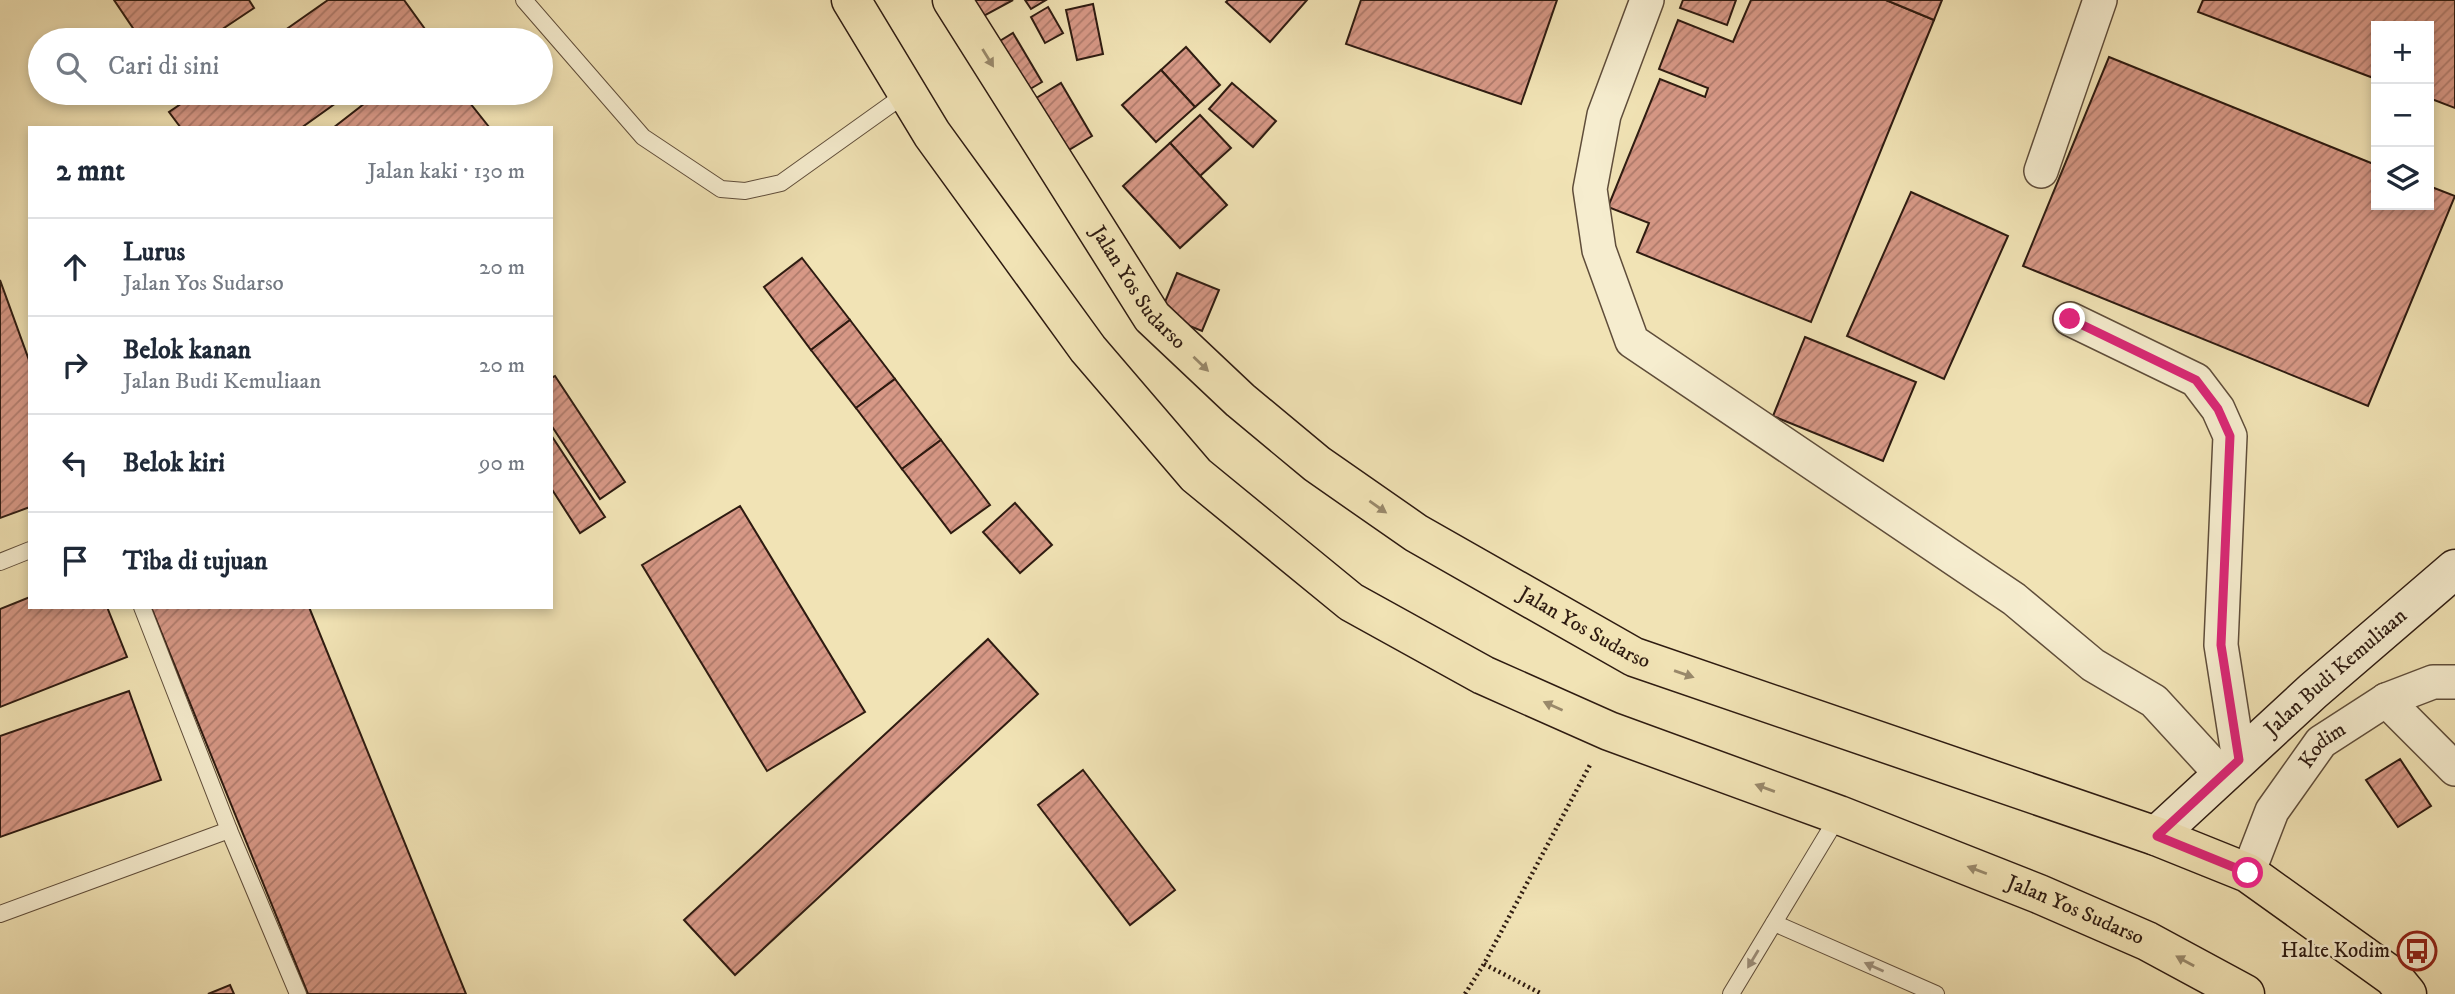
<!DOCTYPE html>
<html lang="id">
<head>
<meta charset="utf-8">
<style>
	body { margin:0; font-family:"IM FELL DW Pica",serif; background:#f6f6f7; color:#1f2937 }
	.controls { position:absolute; right:21px; top:21px; display:grid; overflow:hidden; border-radius:0px; box-shadow:0 4px 10px #0003 }
	.controls button { width:63px; height:63px; display:grid; place-items:center; padding:0; border:0; border-bottom:2px solid #e0e1e3; background:#fff; color:#1f2937; font:35px sans-serif }
	.stop { position:absolute; width:21px; height:21px; margin:-16px; border:5px solid #db2777; border-radius:50%; background:#fff }
	.stop.end { background:#db2777; border-color:#fff; box-shadow:0 2px 7px #0008 }
	.list { margin:0; padding:0; list-style:none }
	h2 { display:flex; justify-content:space-between; align-items:center; height:91px; margin:0; padding:0 28px; font-size:30px }
	h2 small { font-size:23px; font-weight:400; color:#747a83 }
	.list li { display:grid; grid-template-columns:46px 1fr auto; gap:21px; align-items:center; box-sizing:border-box; height:98px; padding:0 28px; border-top:2px solid #e0e1e3 }
	.list b { display:block; font-size:26px; white-space:nowrap }
	.list p { margin:0; font-size:23px; white-space:nowrap; color:#747a83 }
	.list em { font-size:23px; font-style:normal; color:#747a83 }
	.icon { flex:none; width:38px; height:38px; fill:none; stroke:currentColor; stroke-width:2; stroke-linecap:round; stroke-linejoin:round }
	.map { position:relative; flex:none; width:2455px; height:994px; overflow:hidden }
	.search { position:absolute; background:#fff; box-shadow:0 4px 10px #0003; left:28px; top:28px; width:525px; height:77px; display:flex; align-items:center; gap:18px; box-sizing:border-box; padding:0 24px; border-radius:38px; color:#747a83; font-size:26px }
	.panel { position:absolute; background:#fff; box-shadow:0 4px 10px #0003; left:28px; top:126px; width:525px; height:483px; border-radius:0px }
	.map>svg:first-child { display:block }
	.building { fill:url(#building-hatch); stroke:#2e1b11; stroke-width:2 }
	.lines { fill:none; stroke-linecap:round; stroke-linejoin:round }
	.service-casing { stroke:#5f4d3a; stroke-width:18 }
	.minor-casing { stroke:#5f4d3a; stroke-width:36 }
	.secondary-casing { stroke:#2e1b11; stroke-width:41 }
	.primary-casing { stroke:#2e1b11; stroke-width:41 }
	.path { stroke:#2e1b11; stroke-width:4.5; stroke-dasharray:2 3.5; stroke-linecap:butt }
	.service { stroke:#f6edcf; stroke-width:16 }
	.minor { stroke:#f6edcf; stroke-width:33 }
	.secondary { stroke:#f6edcf; stroke-width:38 }
	.primary { stroke:#f1e3b5; stroke-width:38 }
	.oneway { fill:#99896b }
	.oneway2 { fill:#9c8e7a }
	.route { stroke:#db2777; stroke-width:9 }
	.labels { text-anchor:middle; dominant-baseline:central; stroke-width:5; stroke-linejoin:round; paint-order:stroke }
	.street-label { font-size:21px; fill:#2e1b11; stroke:#f6edcf }
	.poi-label { font-size:21px; fill:#2e1b11; stroke:#f6edcf; text-anchor:end }
</style>
</head>
<body>
<div class="map">
<svg width="2455" height="994" viewBox="0 0 2455 994">
	<defs>
		<pattern id="building-hatch" width="6" height="6" patternUnits="userSpaceOnUse" patternTransform="scale(1.75)"><rect width="6" height="6" fill="#d79886"/><path d="M-1 1l2-2M0 6l6-6M5 7l2-2" fill="none" stroke="#af7b6c"/></pattern>
	</defs>
	<rect width="100%" height="100%" fill="#f1e3b5"/>
	<filter id="stains"><feTurbulence type="fractalNoise" baseFrequency=".00286" numOctaves="4"/><feColorMatrix values="0 0 0 0 .2 0 0 0 0 .09 0 0 0 0 .02 0 0 0 .5 -.17"/></filter>
	<radialGradient id="worn" r=".72"><stop offset=".6" stop-color="#630" stop-opacity="0"/><stop offset="1" stop-color="#630" stop-opacity=".3"/></radialGradient>
	<!-- building -->
	<g class="building">
		<path d="M114,0H249L254,8L206,40H141Z"/>
		<path d="M328,0H404L430,36L424,40H271Z"/>
		<path d="M970,0H1013L980,18Z"/>
		<path d="M1025,0H1046L1031,9Z"/>
		<path d="M1228,0H1307L1270,42L1226,2Z"/>
		<path d="M1361,0H1557L1521,104L1346,44Z"/>
		<path d="M1683,0H1736L1727,25L1680,8Z"/>
		<path d="M1751,0H1886L1934,20L1811,322L1637,252L1649,223L1608,207L1660,79L1705,97L1708,88L1659,69L1678,20L1733,42Z"/>
		<path d="M1886,0H1942L1934,20Z"/>
		<path d="M2203,0H2455V108L2429,98V26H2376V79L2198,12Z"/>
		<path d="M1093,4L1103,54L1077,60L1066,10Z"/>
		<path d="M1048,7L1063,33L1045,43L1031,17Z"/>
		<path d="M1013,33L1042,82L1020,95L990,47Z"/>
		<path d="M1186,47L1220,85L1195,107L1161,70Z"/>
		<path d="M2109,57L2376,165V205H2429V186L2455,196L2368,406L2023,266Z"/>
		<path d="M1161,70L1195,107L1156,142L1122,105Z"/>
		<path d="M1061,83L1092,136L1059,156L1028,103Z"/>
		<path d="M1232,83L1276,121L1253,147L1209,109Z"/>
		<path d="M197,93H350L301,128H181L169,112Z"/>
		<path d="M378,93H462L489,127L333,128Z"/>
		<path d="M1200,115L1231,148L1200,176L1170,143Z"/>
		<path d="M1170,143L1227,205L1180,248L1123,186Z"/>
		<path d="M1911,192L2008,236L1944,379L1847,336Z"/>
		<path d="M802,258L850,320L811,350L764,287Z"/>
		<path d="M1177,273L1219,290L1202,331L1160,314Z"/>
		<path d="M0,280L30,363V507L0,518Z"/>
		<path d="M850,320L895,379L856,408L811,350Z"/>
		<path d="M1805,337L1916,382L1883,461L1773,416Z"/>
		<path d="M555,376L625,482L600,499L551,425V378Z"/>
		<path d="M895,379L941,440L902,469L856,408Z"/>
		<path d="M551,435L605,517L580,533L551,488Z"/>
		<path d="M941,440L990,505L951,533L902,469Z"/>
		<path d="M1015,503L1052,545L1020,573L983,532Z"/>
		<path d="M740,506L865,712L767,771L642,565Z"/>
		<path d="M30,597V607H107L127,657L0,707V609Z"/>
		<path d="M151,607H309L466,994H308Z"/>
		<path d="M988,639L1038,694L735,975L684,920Z"/>
		<path d="M129,691L161,780L0,837V736Z"/>
		<path d="M2400,759L2431,806L2398,827L2366,780Z"/>
		<path d="M1083,770L1175,890L1130,925L1038,805Z"/>
		<path d="M230,985L234,994H208Z"/>
	</g>
	<g class="lines">
		<defs>
			<g id="service">
				<path d="M524,0L643,137L721,189L745,191L781,183L907,93"/>
				<path d="M0,562L30,550"/>
				<path d="M142,607L229,830L298,994"/>
				<path d="M0,914L229,830"/>
				<path d="M1774,923L1936,994"/>
				<path d="M1731,994L1839,815"/>
			</g>
			<g id="minor">
				<path d="M1647,0L1604,115L1590,189L1599,250L1632,341L2014,599L2093,665L2154,701L2221,774"/>
				<path d="M2041,171L2100,0"/>
				<path d="M2070,319L2196,380L2218,409L2230,436L2221,645L2239,760"/>
				<path d="M2386,700L2455,769"/>
				<path id="s1" d="M2248,873L2272,811L2321,742L2386,700L2433,682H2455"/>
			</g>
			<g id="secondary">
				<path id="s2" d="M2156,836L2313,691L2455,569"/>
			</g>
			<g id="primary">
				<path id="s3" d="M851,0L932,134L1088,349L1196,475L1351,602L1483,675L1609,731L1839,815L2039,894L2147,941L2245,994"/>
				<path id="s4" d="M952,0L1152,317L1240,400L1317,464L1416,533L1634,657L2156,836L2248,873L2393,977L2407,994"/>
			</g>
		</defs>
		<!-- service casing -->
		<use href="#service" class="service-casing"/>
		<!-- minor casing -->
		<use href="#minor" class="minor-casing"/>
		<!-- secondary casing -->
		<use href="#secondary" class="secondary-casing"/>
		<!-- primary casing -->
		<use href="#primary" class="primary-casing"/>
		<!-- path -->
		<g class="path">
			<path d="M1484,964L1542,994"/>
			<path d="M1465,994L1484,964L1590,765"/>
		</g>
		<!-- service -->
		<use href="#service" class="service"/>
		<!-- minor -->
		<use href="#minor" class="minor"/>
		<!-- secondary -->
		<use href="#secondary" class="secondary"/>
		<!-- primary -->
		<use href="#primary" class="primary"/>
	</g>
	<!-- one-way arrows -->
	<defs><path id="oneway-solid" d="M-6-.8H1V-3.2L6.5 0L1 3.2V.8H-6Z" transform="scale(1.75)"/></defs>
	<g class="oneway">
		<use href="#oneway-solid" transform="translate(988 58) rotate(58)"/>
		<use href="#oneway-solid" transform="translate(1201 364) rotate(44)"/>
		<use href="#oneway-solid" transform="translate(1378 507) rotate(35)"/>
		<use href="#oneway-solid" transform="translate(1684 674) rotate(19)"/>
		<use href="#oneway-solid" transform="translate(1553 706) rotate(-156)"/>
		<use href="#oneway-solid" transform="translate(1765 788) rotate(-160)"/>
		<use href="#oneway-solid" transform="translate(1977 870) rotate(-159)"/>
		<use href="#oneway-solid" transform="translate(2185 961) rotate(-151)"/>
	</g>
	<g class="oneway2">
		<use href="#oneway-solid" transform="translate(1753 959) rotate(121)"/>
		<use href="#oneway-solid" transform="translate(1874 967) rotate(-156)"/>
	</g>
	<g class="lines">
		<!-- route -->
		<path class="route" d="M2070,319L2196,380L2218,409L2230,436L2221,645L2239,760L2157,836L2248,873"/>
	</g>
	<!-- icons -->
	<defs>
		<symbol id="bus-ring" viewBox="-11 -11 22 22"><circle r="9.5" fill="#f6edcf" stroke="#8f2418" stroke-width="1.5"/><path d="M-5-6H5V4H4V6H2V4H-2V6H-4V4H-5ZM-3.5-4V0h7V-4ZM-3.5 1.2v1.5H-2V1.2ZM2 1.2v1.5H3.5V1.2Z" fill="#8f2418"/></symbol>
	</defs>
	<g fill-rule="evenodd">
		<use href="#bus-ring" x="2395" y="929" width="44" height="44"/>
	</g>
	<g class="labels">
		<!-- street labels -->
		<g class="street-label">
			<text stroke="none"><textPath href="#s4" startOffset="343">Jalan Yos Sudarso</textPath></text>
			<text stroke="none"><textPath href="#s4" startOffset="910">Jalan Yos Sudarso</textPath></text>
			<text stroke="none"><textPath href="#s2" startOffset="243">Jalan Budi Kemuliaan</textPath></text>
			<text stroke="none"><textPath href="#s1" startOffset="150">Kodim</textPath></text>
			<text stroke="none"><textPath href="#s3" startOffset="1577">Jalan Yos Sudarso</textPath></text>
		</g>
		<!-- poi labels -->
		<g class="poi-label">
			<text x="2390" y="951">Halte Kodim</text>
		</g>
	</g>
	<rect width="100%" height="100%" filter="url(#stains)"/>
	<rect width="100%" height="100%" fill="url(#worn)"/>
</svg>
<div class="controls">
<button>+</button>
<button>−</button>
<button><svg class="icon" aria-label="layers" viewBox="0 0 24 24"><path d="M12 4l9 5-9 5-9-5zM3 14l9 5 9-5"/></svg></button>
</div>
<div class="stop" style="left:2248px;top:873px"></div>
<div class="stop end" style="left:2070px;top:319px"></div>
<div class="search"><svg class="icon" aria-label="search" viewBox="0 0 24 24"><circle cx="10" cy="10" r="6"/><path d="M15 15l6 6"/></svg>Cari di sini</div>
<section class="panel">
<h2>2 mnt<small>Jalan kaki · 130 m</small></h2>
<ul class="list">
<li><svg class="icon" aria-label="ahead" viewBox="0 0 24 24"><path d="M12 20V5M6 11l6-6 6 6"/></svg><div><b>Lurus</b><p>Jalan Yos Sudarso</p></div><em>20 m</em></li>
<li><svg class="icon" aria-label="right" viewBox="0 0 24 24"><path d="M7 20v-9h11M14 6l5 5-5 5"/></svg><div><b>Belok kanan</b><p>Jalan Budi Kemuliaan</p></div><em>20 m</em></li>
<li><svg class="icon" aria-label="left" viewBox="0 0 24 24"><path d="M17 20v-9H6M10 6l-5 5 5 5"/></svg><div><b>Belok kiri</b></div><em>90 m</em></li>
<li><svg class="icon" aria-label="arrive" viewBox="0 0 24 24"><path d="M6 21V4h12l-3 4 3 4H6"/></svg><div><b>Tiba di tujuan</b></div></li>
</ul>
</section>
</div>
</body>
</html>
